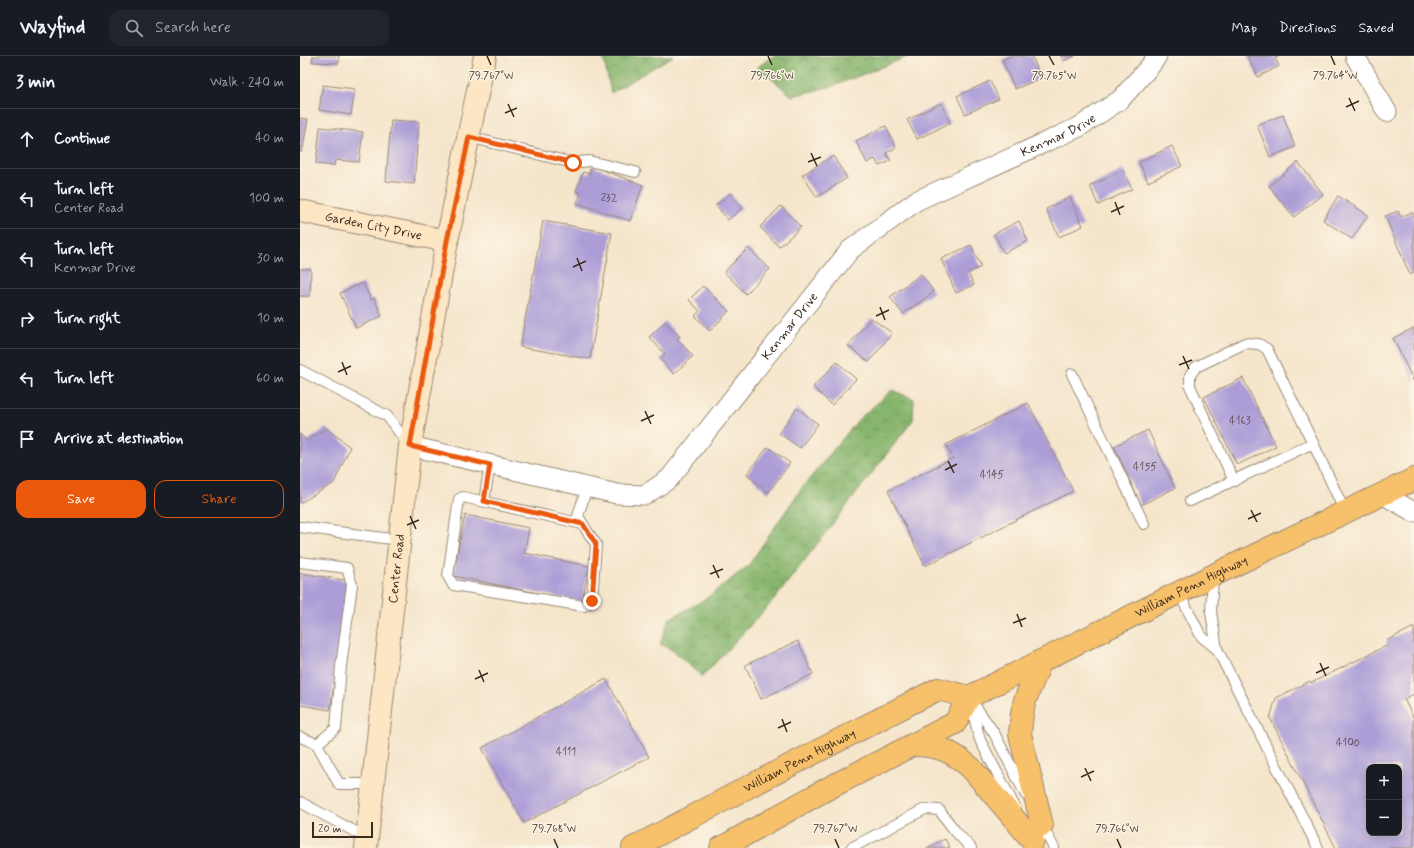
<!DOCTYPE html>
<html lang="en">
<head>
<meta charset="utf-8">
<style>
	body { margin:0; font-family:Mynerve,sans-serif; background:#20242c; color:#f1f3f6 }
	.controls { position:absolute; right:12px; bottom:12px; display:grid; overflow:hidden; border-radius:8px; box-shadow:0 2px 10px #0003 }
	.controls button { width:36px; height:36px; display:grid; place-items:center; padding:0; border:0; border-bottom:1px solid #363941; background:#171b24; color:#f1f3f6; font:20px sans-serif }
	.scale { position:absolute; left:12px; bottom:10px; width:61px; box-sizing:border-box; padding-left:4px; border:2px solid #3b2a1e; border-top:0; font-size:11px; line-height:14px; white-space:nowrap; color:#3b2a1e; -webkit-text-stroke:3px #fcf5e5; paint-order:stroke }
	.stop { position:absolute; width:12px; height:12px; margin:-9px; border:3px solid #ea580c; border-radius:50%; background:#fff }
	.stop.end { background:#ea580c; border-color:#fff; box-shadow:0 1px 4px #0008 }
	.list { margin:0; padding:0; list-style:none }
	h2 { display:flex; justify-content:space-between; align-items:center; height:52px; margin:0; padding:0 16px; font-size:17px }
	h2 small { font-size:13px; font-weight:400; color:#9ea1a6 }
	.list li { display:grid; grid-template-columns:26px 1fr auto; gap:12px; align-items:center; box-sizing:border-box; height:60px; padding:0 16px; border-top:1px solid #363941 }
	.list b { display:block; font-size:15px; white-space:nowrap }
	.list p { margin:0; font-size:13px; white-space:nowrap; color:#9ea1a6 }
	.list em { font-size:13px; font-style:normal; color:#9ea1a6 }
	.actions { display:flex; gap:8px; padding:12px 16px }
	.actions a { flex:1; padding:9px 0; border:1px solid #ea580c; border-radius:12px; text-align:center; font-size:14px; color:#ea580c }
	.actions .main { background:#ea580c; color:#fff }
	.icon { flex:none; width:22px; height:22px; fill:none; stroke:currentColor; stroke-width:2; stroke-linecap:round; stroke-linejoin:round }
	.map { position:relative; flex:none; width:1114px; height:792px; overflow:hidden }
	header { display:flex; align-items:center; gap:24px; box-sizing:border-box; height:56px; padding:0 20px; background:#171b24; border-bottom:1px solid #363941 }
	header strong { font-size:19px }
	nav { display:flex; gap:22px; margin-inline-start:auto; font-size:14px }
	.search { width:280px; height:36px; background:#20242c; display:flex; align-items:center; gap:10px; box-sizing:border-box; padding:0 14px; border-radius:12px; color:#9ea1a6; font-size:15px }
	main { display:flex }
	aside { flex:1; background:#171b24 }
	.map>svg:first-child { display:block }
	.forest { fill:url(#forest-crowns); stroke:#617046 }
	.building { fill:#ac9dd7; fill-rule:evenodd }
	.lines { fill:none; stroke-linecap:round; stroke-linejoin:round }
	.lane-casing { stroke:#988874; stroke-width:12 }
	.street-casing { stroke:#988874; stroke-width:21 }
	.secondary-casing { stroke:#988874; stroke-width:24 }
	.highway-casing { stroke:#988874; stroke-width:24 }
	.lane { stroke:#fff; stroke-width:10 }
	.street { stroke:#fff; stroke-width:19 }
	.secondary { stroke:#fce6c4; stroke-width:22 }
	.highway { stroke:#f7c06b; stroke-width:22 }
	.route { stroke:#ea580c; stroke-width:5 }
	.ticks { fill:none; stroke:#3b2a1e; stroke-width:1.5 }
	.labels { text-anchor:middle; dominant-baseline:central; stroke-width:3; stroke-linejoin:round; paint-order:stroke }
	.number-label { font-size:11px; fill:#57474c }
	.street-label { font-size:13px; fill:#3b2a1e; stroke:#fcf5e5 }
	.ticks-label { font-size:10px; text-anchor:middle; fill:#3b2a1e; stroke:#fcf5e5; stroke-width:3; stroke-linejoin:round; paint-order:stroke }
</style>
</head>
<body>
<header>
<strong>Wayfind</strong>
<div class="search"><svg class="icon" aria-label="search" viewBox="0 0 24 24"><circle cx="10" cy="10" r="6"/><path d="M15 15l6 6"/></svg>Search here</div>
<nav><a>Map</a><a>Directions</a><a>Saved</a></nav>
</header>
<main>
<aside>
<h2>3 min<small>Walk · 240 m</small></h2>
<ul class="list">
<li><svg class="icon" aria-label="ahead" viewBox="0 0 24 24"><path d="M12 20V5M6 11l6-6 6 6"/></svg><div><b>Continue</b></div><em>40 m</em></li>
<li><svg class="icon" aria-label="left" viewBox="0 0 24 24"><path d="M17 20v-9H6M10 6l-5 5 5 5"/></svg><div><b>Turn left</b><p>Center Road</p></div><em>100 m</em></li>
<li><svg class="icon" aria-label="left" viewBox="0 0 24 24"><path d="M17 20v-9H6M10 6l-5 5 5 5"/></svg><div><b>Turn left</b><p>Kenmar Drive</p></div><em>30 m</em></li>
<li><svg class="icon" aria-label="right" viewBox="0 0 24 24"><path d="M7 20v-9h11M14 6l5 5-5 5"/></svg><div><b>Turn right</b></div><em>10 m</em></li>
<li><svg class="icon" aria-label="left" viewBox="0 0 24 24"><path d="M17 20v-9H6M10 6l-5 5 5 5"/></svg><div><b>Turn left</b></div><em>60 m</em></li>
<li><svg class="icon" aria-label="arrive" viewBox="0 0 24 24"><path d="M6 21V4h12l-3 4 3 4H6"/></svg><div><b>Arrive at destination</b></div></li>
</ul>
<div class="actions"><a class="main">Save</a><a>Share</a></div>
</aside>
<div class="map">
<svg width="1114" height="792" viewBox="0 0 1114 792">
	<defs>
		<pattern id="forest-crowns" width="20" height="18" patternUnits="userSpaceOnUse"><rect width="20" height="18" fill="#87b56d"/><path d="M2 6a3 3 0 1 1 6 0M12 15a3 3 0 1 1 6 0" fill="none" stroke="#709359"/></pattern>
	</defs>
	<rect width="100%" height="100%" fill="#fcf5e5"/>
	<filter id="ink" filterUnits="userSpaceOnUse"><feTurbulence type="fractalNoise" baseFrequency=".025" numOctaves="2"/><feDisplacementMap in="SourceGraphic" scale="8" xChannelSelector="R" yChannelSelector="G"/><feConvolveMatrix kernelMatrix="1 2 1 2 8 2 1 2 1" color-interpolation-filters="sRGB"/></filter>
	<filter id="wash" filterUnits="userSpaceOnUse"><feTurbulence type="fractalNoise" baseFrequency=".012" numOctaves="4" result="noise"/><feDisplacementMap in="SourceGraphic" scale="16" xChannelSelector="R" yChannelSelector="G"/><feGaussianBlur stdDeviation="0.9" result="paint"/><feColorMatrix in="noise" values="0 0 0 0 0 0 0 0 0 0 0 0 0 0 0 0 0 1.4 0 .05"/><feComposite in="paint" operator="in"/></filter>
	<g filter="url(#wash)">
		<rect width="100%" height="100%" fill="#f5e5cb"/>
		<!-- forest -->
		<g class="forest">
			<path d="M303,0H373L311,37Z"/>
			<path d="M473,0H610L533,30L492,40L458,11Z"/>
			<path d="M592,334L614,343L613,364L474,544L402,621L374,595L360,588L369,563L404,544L448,510L501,433L559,363Z"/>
		</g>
		<g id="blocks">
			<!-- building -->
			<g class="building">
				<path d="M13,0H39V7L12,6Z"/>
				<path d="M710,0H732L741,22L715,33L702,4Z"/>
				<path d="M761,0H775L763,5Z"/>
				<path d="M947,0H980L975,2L979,10L958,21Z"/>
				<path d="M690,25L699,43L665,58L657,40Z"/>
				<path d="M23,29L55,33L51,59L19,54Z"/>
				<path d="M641,47L650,67L617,83L607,64Z"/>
				<path d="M983,59L995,91L970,101L957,69Z"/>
				<path d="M0,62L8,63L2,96H0Z"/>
				<path d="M91,64L119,66L114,128L86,125Z"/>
				<path d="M586,70L596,92L586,97L591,105L579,110L575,103L567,107L556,85Z"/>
				<path d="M20,71L63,76L59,106L35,104L34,110L16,108Z"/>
				<path d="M872,90L882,110L848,126L839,106Z"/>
				<path d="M533,100L547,122L517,141L502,119Z"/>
				<path d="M998,106L1023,138L994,161L969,130Z"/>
				<path d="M292,110L343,129L330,165L277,147L281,137L276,135L283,116L289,118Z"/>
				<path d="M823,114L832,133L798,149L790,130Z"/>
				<path d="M430,137L442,152L428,164L416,149Z"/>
				<path d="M1038,140L1068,159L1052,183L1023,164Z"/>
				<path d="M770,141L783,170L759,181L746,153Z"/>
				<path d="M481,150L501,171L479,191L460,171Z"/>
				<path d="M1098,155L1101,161L1112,156L1114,160V217L1110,219L1085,160Z"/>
				<path d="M243,165L312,177L290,303L220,291Z"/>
				<path d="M719,165L728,185L704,197L694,178Z"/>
				<path d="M671,189L681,211L668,217L674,229L656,237L641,203Z"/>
				<path d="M448,192L470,213L446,238L424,216Z"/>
				<path d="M0,213H11L10,240H0Z"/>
				<path d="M621,218L634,236L603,258L590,241Z"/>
				<path d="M63,227L71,244L74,242L82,260L56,272L40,237Z"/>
				<path d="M403,230L429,255L410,275L395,260L400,255L389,244Z"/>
				<path d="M571,262L592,277L569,306L548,290Z"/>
				<path d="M365,266L380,281L377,283L393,300L374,318L360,303L365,298L349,281Z"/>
				<path d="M1114,272V326L1093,282Z"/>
				<path d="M537,306L556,323L532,349L513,331Z"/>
				<path d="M943,322L976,390L937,409L904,341Z"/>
				<path d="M728,347L773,435L625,510L588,435L653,402L646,389Z"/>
				<path d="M497,352L518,368L500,392L479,377Z"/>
				<path d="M26,372L50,391L34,427L0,447V378L7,385Z"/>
				<path d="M848,374L875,432L841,449L814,390Z"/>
				<path d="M468,391L490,407L468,437L447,418Z"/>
				<path d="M165,459L229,472L224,497L289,510L282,546L153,520Z"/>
				<path d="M0,517L50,525L30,654L0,649Z"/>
				<path d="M1114,571V638L1104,643L1114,663V792H1036L970,662L976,642L1010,625L1011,627L1088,589L1086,585ZM1069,711H1099V777H1069Z"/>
				<path d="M498,585L513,618L461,643L445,609Z"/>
				<path d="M306,623L349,701L224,767L182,692Z"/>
				<path d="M645,783L650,792H627Z"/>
			</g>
		</g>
	</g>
	<g filter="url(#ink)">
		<use href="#blocks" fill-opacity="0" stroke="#988874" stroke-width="1"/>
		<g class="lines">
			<defs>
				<g id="lane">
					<path d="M169,81L273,107L289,105L335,116"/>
					<path d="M0,314L87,360L108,388"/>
					<path d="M772,318L844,468"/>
					<path d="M934,425L890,330V319L896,311L945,287L959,288L967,293L1013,387"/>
					<path d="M184,445L190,409"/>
					<path d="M890,445L1013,387L1045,456"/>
					<path d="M283,468L163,441L159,443L148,520L153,529L284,550L292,545L296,488L287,475L278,460L287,431"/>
					<path d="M0,471L99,484"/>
					<path d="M0,506L47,512L52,529L41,610L36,672L17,688"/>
					<path d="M913,519L911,556L917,593L1018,792"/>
					<path d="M879,537L901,580L917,593"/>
					<path d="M669,641L694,677L726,739"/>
					<path d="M671,649L680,684L715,751"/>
					<path d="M0,681L17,688L39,728H73"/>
					<path d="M0,746L67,782"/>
					<path d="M741,768L754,792"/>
					<path d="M551,792L625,753L639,754L656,776L671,792"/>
				</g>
				<g id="street">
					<path d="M1055,0L1087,56"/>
					<path id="s1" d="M110,390L317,438L345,439L369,423L550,194L616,145L779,71L820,44L851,9L857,0"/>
					<path d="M1082,438L1114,456"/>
				</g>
				<g id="secondary">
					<path id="s2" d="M0,155L147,185"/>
					<path id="s3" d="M66,792L110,390L147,185L185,0"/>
				</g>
				<g id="highway">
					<path d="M741,605L725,644L722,657L720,678L742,769"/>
					<path d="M613,689C638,689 652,695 671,712L733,785"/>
					<path id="s4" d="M333,792L450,730L638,633L669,641"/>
					<path id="s5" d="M421,792L525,734L655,667L669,641L920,516L1114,423"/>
				</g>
			</defs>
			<!-- lane casing -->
			<use href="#lane" class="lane-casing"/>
			<!-- street casing -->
			<use href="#street" class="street-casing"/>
			<!-- secondary casing -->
			<use href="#secondary" class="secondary-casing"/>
			<!-- highway casing -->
			<use href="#highway" class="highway-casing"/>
			<!-- lane -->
			<use href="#lane" class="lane"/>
			<!-- street -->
			<use href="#street" class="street"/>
			<!-- secondary -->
			<use href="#secondary" class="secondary"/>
			<!-- highway -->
			<use href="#highway" class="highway"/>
		</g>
	</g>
	<g class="lines" filter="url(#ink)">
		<!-- route -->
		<path class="route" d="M273,107L169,81L147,185L110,390L190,409L184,445L283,468L296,488L292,545"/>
	</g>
	<!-- ticks -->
	<path class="ticks" d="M187,0L191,9M468,0L472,9M749,0L754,9M1031,0L1035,9M1049,42L1055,55M208,48L214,61M1046,51L1059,45M205,57L217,52M511,97L517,110M508,106L521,101M815,146L820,159M811,156L824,150M277,202L282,215M273,211L286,205M580,251L585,264M576,260L589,254M883,300L889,313M42,306L47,319M879,309L892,304M38,316L51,310M345,355L351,368M341,365L354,359M648,405L654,417M645,414L657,408M951,454L957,466M110,460L116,473M948,463L961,457M107,469L119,464M413,509L419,522M410,518L423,513M717,558L722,571M713,567L726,562M1020,607L1026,620M179,614L184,626M1016,617L1029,611M175,623L188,617M482,663L487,676M478,672L491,666M785,712L791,725M781,721L794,715M254,783L258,792M535,783L539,792M817,783L821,792"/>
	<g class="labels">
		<!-- number labels -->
		<g class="number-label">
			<text x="309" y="142">232</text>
			<text x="940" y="365">4163</text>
			<text x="845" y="411">4155</text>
			<text x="692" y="419">4145</text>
			<text x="1048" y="687">4100</text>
			<text x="266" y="696">4111</text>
		</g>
		<!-- street labels -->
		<g class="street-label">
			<text stroke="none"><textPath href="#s1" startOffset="800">Kenmar Drive</textPath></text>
			<text stroke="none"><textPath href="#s2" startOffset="75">Garden City Drive</textPath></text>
			<text stroke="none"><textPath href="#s1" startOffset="464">Kenmar Drive</textPath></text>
			<text stroke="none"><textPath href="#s3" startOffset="281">Center Road</textPath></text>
			<text stroke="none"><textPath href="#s5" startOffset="543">William Penn Highway</textPath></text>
			<text stroke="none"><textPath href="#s4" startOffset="188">William Penn Highway</textPath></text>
		</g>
	</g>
	<g class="ticks-label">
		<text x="1035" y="23">79.764°W</text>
		<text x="191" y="23">79.767°W</text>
		<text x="472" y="23">79.766°W</text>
		<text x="754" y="23">79.765°W</text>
		<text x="254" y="776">79.768°W</text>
		<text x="535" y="776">79.767°W</text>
		<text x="817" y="776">79.766°W</text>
	</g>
</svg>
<div class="controls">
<button>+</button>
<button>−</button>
</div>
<div class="scale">20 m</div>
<div class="stop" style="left:273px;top:107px"></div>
<div class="stop end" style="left:292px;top:545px"></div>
</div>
</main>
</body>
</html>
